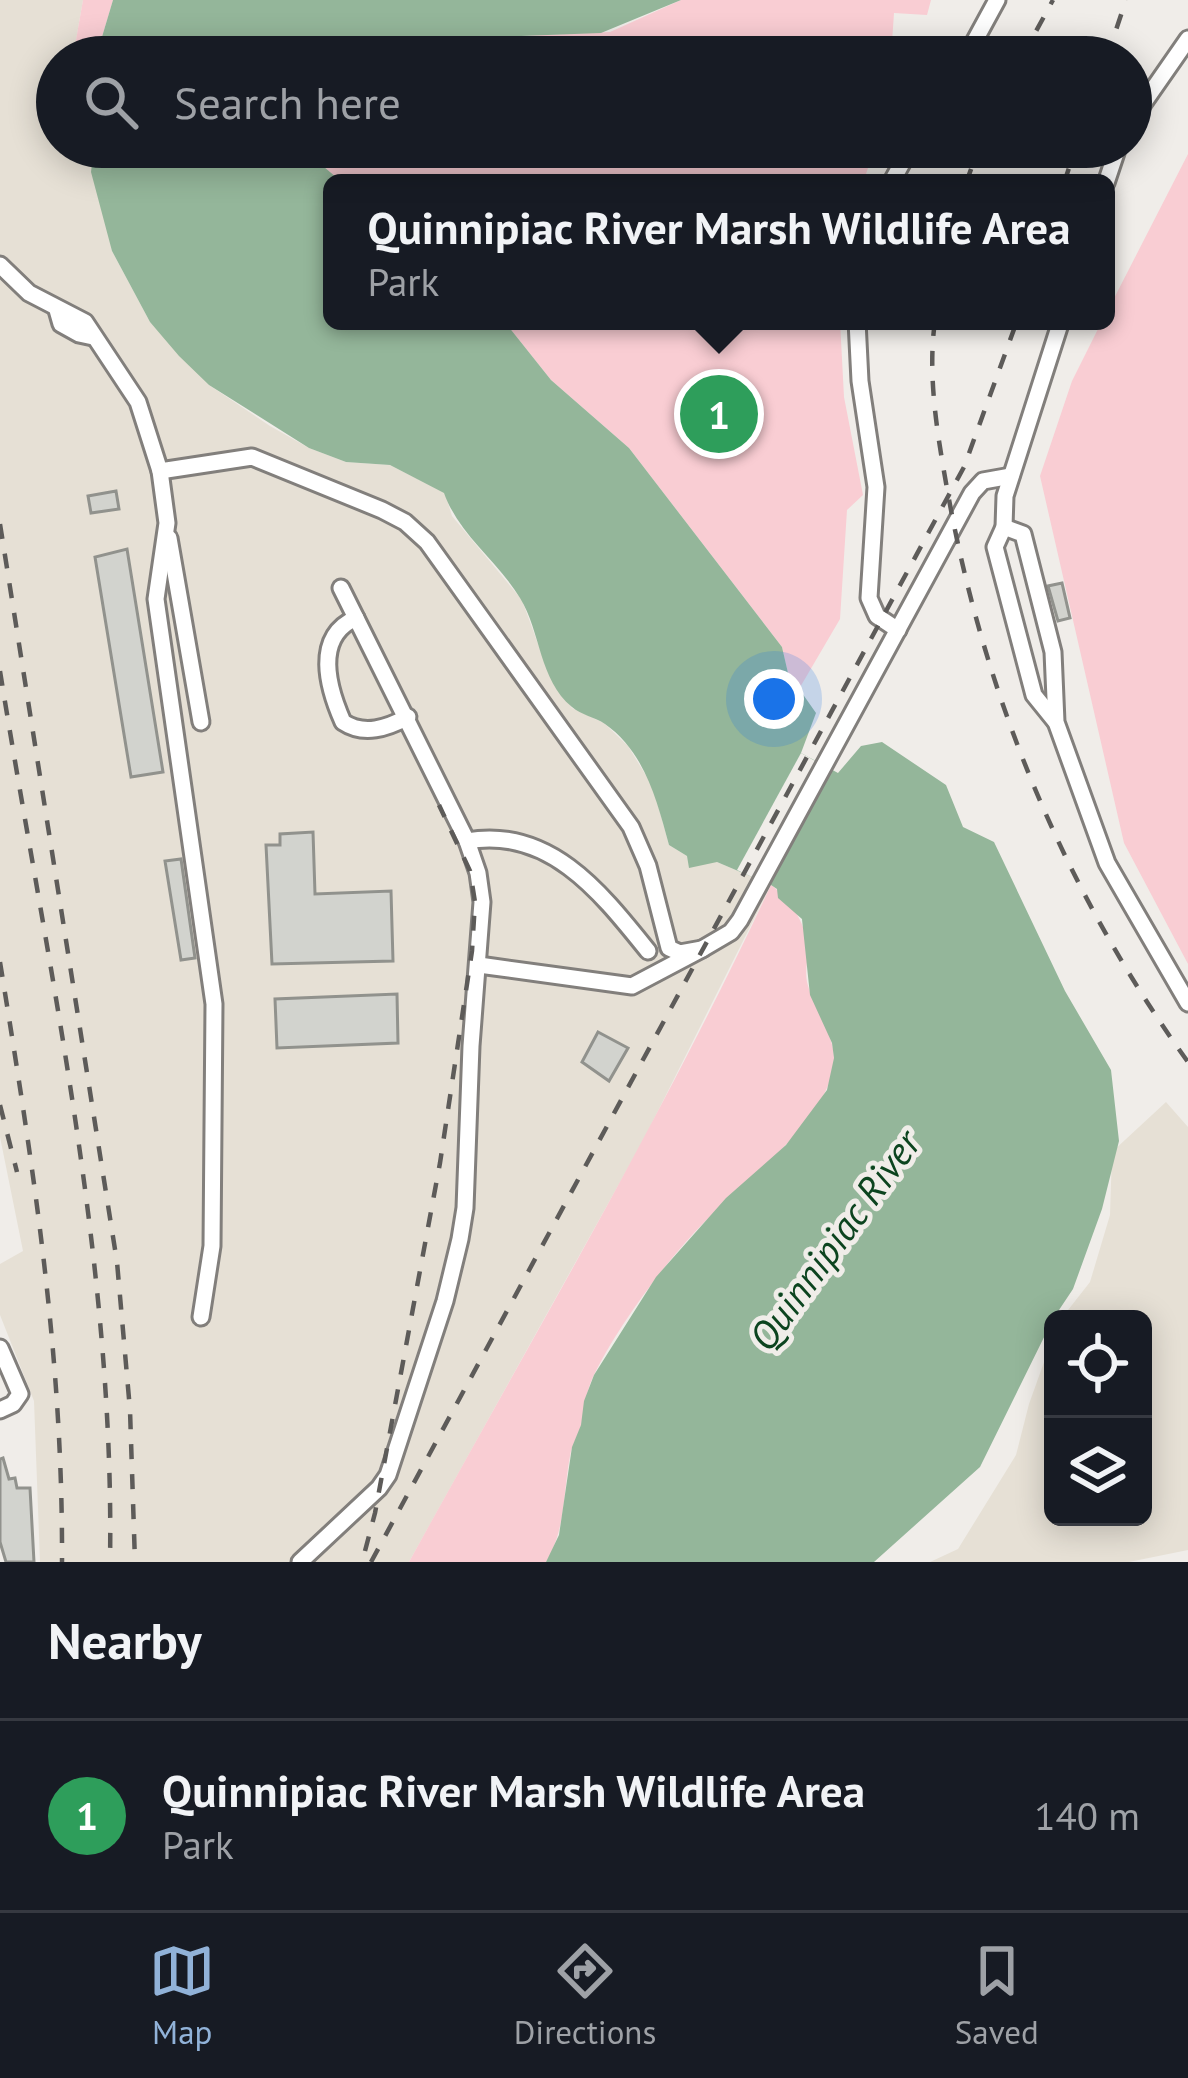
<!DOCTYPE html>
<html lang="en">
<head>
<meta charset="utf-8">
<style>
	body { margin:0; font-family:"PT Sans",sans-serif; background:#242831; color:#f1f3f6 }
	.controls { position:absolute; right:36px; bottom:36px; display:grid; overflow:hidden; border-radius:18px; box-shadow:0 6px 30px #0003 }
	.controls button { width:108px; height:108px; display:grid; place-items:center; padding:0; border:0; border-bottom:3px solid #363941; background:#171b24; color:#f1f3f6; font:60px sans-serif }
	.you { position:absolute; left:774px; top:699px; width:42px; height:42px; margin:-30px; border:9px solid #fff; border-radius:50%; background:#1a73e8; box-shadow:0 0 0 18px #1a73e833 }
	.badge { display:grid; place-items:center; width:78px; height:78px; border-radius:50%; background:#91b2d8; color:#fff; font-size:39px; font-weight:700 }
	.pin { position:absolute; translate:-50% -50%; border:6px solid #fff; box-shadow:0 3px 12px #0006 }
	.popup { position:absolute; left:323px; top:174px; width:792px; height:156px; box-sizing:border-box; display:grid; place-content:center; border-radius:18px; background:#171b24; filter:drop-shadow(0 3px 9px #0005); font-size:39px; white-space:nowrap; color:#9ea1a6 }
	.popup b { font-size:45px; color:#f1f3f6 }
	.popup::after { content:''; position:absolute; left:50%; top:100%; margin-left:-24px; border:24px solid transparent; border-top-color:#171b24 }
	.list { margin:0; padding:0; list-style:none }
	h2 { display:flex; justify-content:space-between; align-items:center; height:156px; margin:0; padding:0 48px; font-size:51px }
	h2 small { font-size:39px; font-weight:400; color:#9ea1a6 }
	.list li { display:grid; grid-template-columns:78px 1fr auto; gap:36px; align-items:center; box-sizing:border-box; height:192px; padding:0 48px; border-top:3px solid #363941 }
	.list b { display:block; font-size:45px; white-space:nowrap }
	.list p { margin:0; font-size:39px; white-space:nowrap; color:#9ea1a6 }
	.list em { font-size:39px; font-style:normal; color:#9ea1a6 }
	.icon { flex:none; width:66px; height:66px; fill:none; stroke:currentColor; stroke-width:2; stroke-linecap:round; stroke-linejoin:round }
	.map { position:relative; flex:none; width:1188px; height:1562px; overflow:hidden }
	.search { position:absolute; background:#171b24; box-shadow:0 6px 30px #0003; left:36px; right:36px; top:36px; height:132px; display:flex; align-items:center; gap:30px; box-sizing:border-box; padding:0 42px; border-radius:66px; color:#9ea1a6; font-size:45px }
	.sheet { height:348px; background:#171b24 }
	nav { display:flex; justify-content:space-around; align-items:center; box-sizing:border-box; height:168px; border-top:3px solid #363941; background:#171b24; font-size:33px; color:#9ea1a6 }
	nav a { display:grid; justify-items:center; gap:6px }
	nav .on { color:#91b2d8 }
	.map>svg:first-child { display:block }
	.built { fill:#e6e0d5 }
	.green { fill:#f9cdd3 }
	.water { fill:#94b69a }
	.pier { fill:#f0ede9 }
	.building { fill:#d2d3ce; stroke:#91928d; stroke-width:3 }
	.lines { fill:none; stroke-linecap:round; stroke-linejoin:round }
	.minor-casing { stroke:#827f7c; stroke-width:21 }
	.minor { stroke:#fff; stroke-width:15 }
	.rail { stroke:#5d5b59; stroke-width:4.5; stroke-dasharray:15 15; stroke-linecap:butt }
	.labels { text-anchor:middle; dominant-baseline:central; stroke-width:10; stroke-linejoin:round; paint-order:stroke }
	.water-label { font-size:39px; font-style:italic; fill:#0c441f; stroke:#f0ede9 }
</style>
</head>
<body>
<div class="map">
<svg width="1188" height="1562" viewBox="0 0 1188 1562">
	<rect width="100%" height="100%" fill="#f0ede9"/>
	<!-- built -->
	<g class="built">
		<path d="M0,0H83L73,57H57V147H96L112,251L150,322L209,385L270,426L309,448L346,462L390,465L445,493L452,516L522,600L550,677L572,708L604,723L628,746L653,787L669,845L687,856L717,862L771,885L644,1139L409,1562H40L34,1401L0,1315V1264L23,1251L0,1137Z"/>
		<path d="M1166,1102L1188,1127V1550L1129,1562H930L958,1549L1016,1455L1029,1404L1053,1337V1517H1143V1319H1061L1090,1282L1110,1215L1112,1152Z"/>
	</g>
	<!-- green -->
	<g class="green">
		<path d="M83,0H113L96,57H73Z"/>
		<path d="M681,0H931L927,15L894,13L891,57H371L387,51L494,37L610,32Z"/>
		<path d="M312,147H875L863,183H343L317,161Z"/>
		<path d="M1188,154V964L1124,843L1040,476L1072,381L1102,321H1106V314Z"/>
		<path d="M504,321H840L844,397L863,495L847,510L840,619L799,689L788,673L782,647L629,448L551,380Z"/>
		<path d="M771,885C792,901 808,926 808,954C807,964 805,971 807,982C813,1008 834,1033 834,1059C833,1121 733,1189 693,1234C658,1272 615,1331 593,1377C586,1392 585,1405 582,1421C580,1433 572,1443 570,1456C563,1493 566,1529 546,1562H409C532,1338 663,1117 771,885Z"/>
	</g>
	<!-- water -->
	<g class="water">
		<path d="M113,0H681L601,33L494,37L387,51L371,57H96Z"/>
		<path d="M94,147H312L317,161L343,183H332V321H504L551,380L629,448L782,647L788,673L816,713L801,753L838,773L861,746L882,742L946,785L963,827L994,842L1065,991L1111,1070L1119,1141L1102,1209L1073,1289L1053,1319L980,1467L874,1562H546L559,1535L572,1447L581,1425L584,1401L594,1375L656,1277L726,1198L786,1145L827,1090L834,1058L832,1043L810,995L802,919L778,898L777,889L771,885L717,862L689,868L687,856L669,845C657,801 645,752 605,724C595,717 581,715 572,707C539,680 541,632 520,598C497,560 459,535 444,493L390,465L346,462L309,448L209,385L179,356L150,322L112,251L91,172Z"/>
	</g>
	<!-- pier -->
	<path class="pier" d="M801,753L826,767L765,883L737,870Z"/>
	<!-- building -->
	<g class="building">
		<path d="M116,491L119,509L91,513L88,496Z"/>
		<path d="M127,549L163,772L131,777L95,557Z"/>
		<path d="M1062,583L1070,618L1058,621L1048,586Z"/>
		<path d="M313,832L315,894L391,891L393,961L272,964L266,845H280V834Z"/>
		<path d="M181,859L195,958L181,960L165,861Z"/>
		<path d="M397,994L398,1043L277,1048L275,999Z"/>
		<path d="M598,1032L628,1048L609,1081L582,1062Z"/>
		<path d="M3,1458L9,1479L15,1478L17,1488H30L34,1562H6L0,1542V1459Z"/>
	</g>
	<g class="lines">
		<defs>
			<g id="minor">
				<path d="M966,57L997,0"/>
				<path d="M1131,121L1188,39"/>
				<path d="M891,183L911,147"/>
				<path d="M1106,183L1118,147"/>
				<path d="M0,265L29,293L85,322L138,402L160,471L252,457L382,510L405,522L427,542L631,827L648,866L669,948L680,953L702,949L632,986L479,965"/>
				<path d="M57,310L61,324L79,334L93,337"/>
				<path d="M857,321L860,381L876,487L869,598L877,616L898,630"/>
				<path d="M160,471L167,523L156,599L214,1004L212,1246L201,1317"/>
				<path d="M1004,527L1023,534L1053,652L1056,722L1107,863L1188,1003"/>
				<path d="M169,538L201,722"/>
				<path d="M356,618C313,637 328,688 343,722C364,736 387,728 408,717"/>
				<path d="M1055,721L1034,695L995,547L1004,527L1005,496L1061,321"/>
				<path d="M467,841C550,826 602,894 648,951"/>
				<path d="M702,949L731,932L740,920L972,493L983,481L1011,476"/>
				<path d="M0,1348L20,1394L13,1404L0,1410"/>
				<path d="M300,1562L379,1488L388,1475L445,1301L460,1239L465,1208L471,1046L482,902L478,873L467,841L341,588"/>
			</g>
		</defs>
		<!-- minor casing -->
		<use href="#minor" class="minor-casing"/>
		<!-- minor -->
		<use href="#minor" class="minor"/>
		<!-- rail -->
		<g class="rail">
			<path d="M1022,57L1053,0"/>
			<path d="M1107,57L1126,0"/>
			<path d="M966,183L979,147"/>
			<path d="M1064,183L1076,147"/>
			<path d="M935,321C927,377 938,438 948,494C985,699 1066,893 1188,1062"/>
			<path d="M0,524L117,1262L130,1410L135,1562"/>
			<path d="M0,671C47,964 115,1264 110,1562"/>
			<path d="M0,962C33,1166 63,1354 62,1562"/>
			<path d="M0,1105L17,1172"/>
			<path d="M365,1551L375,1513L440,1163L472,951L475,902L470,871L439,805"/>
			<path d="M371,1562L964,467L1017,321"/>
		</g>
	</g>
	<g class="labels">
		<!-- water labels -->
		<g class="water-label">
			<text transform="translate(834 1240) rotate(-54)">Quinnipiac River</text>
		</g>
	</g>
</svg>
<div class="controls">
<button><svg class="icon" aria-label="locate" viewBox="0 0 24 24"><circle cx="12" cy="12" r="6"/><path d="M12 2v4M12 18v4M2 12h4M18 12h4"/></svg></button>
<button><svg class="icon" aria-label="layers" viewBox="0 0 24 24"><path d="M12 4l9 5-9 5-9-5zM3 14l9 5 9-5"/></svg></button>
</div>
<div class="you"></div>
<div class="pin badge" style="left:719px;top:414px;background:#2e9e5b">1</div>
<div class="popup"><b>Quinnipiac River Marsh Wildlife Area</b>Park</div>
<div class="search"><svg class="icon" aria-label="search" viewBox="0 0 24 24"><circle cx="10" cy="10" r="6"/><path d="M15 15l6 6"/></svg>Search here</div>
</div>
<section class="sheet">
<h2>Nearby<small></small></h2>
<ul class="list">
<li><span class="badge" style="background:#2e9e5b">1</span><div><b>Quinnipiac River Marsh Wildlife Area</b><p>Park</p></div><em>140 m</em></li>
</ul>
</section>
<nav>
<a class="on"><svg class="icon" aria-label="map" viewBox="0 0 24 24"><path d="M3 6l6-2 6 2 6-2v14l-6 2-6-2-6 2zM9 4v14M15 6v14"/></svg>Map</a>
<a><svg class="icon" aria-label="directions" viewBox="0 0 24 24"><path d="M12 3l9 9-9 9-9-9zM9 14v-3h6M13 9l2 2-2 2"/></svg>Directions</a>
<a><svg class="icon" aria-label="saved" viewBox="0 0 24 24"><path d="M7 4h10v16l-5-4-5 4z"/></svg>Saved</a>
</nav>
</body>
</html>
